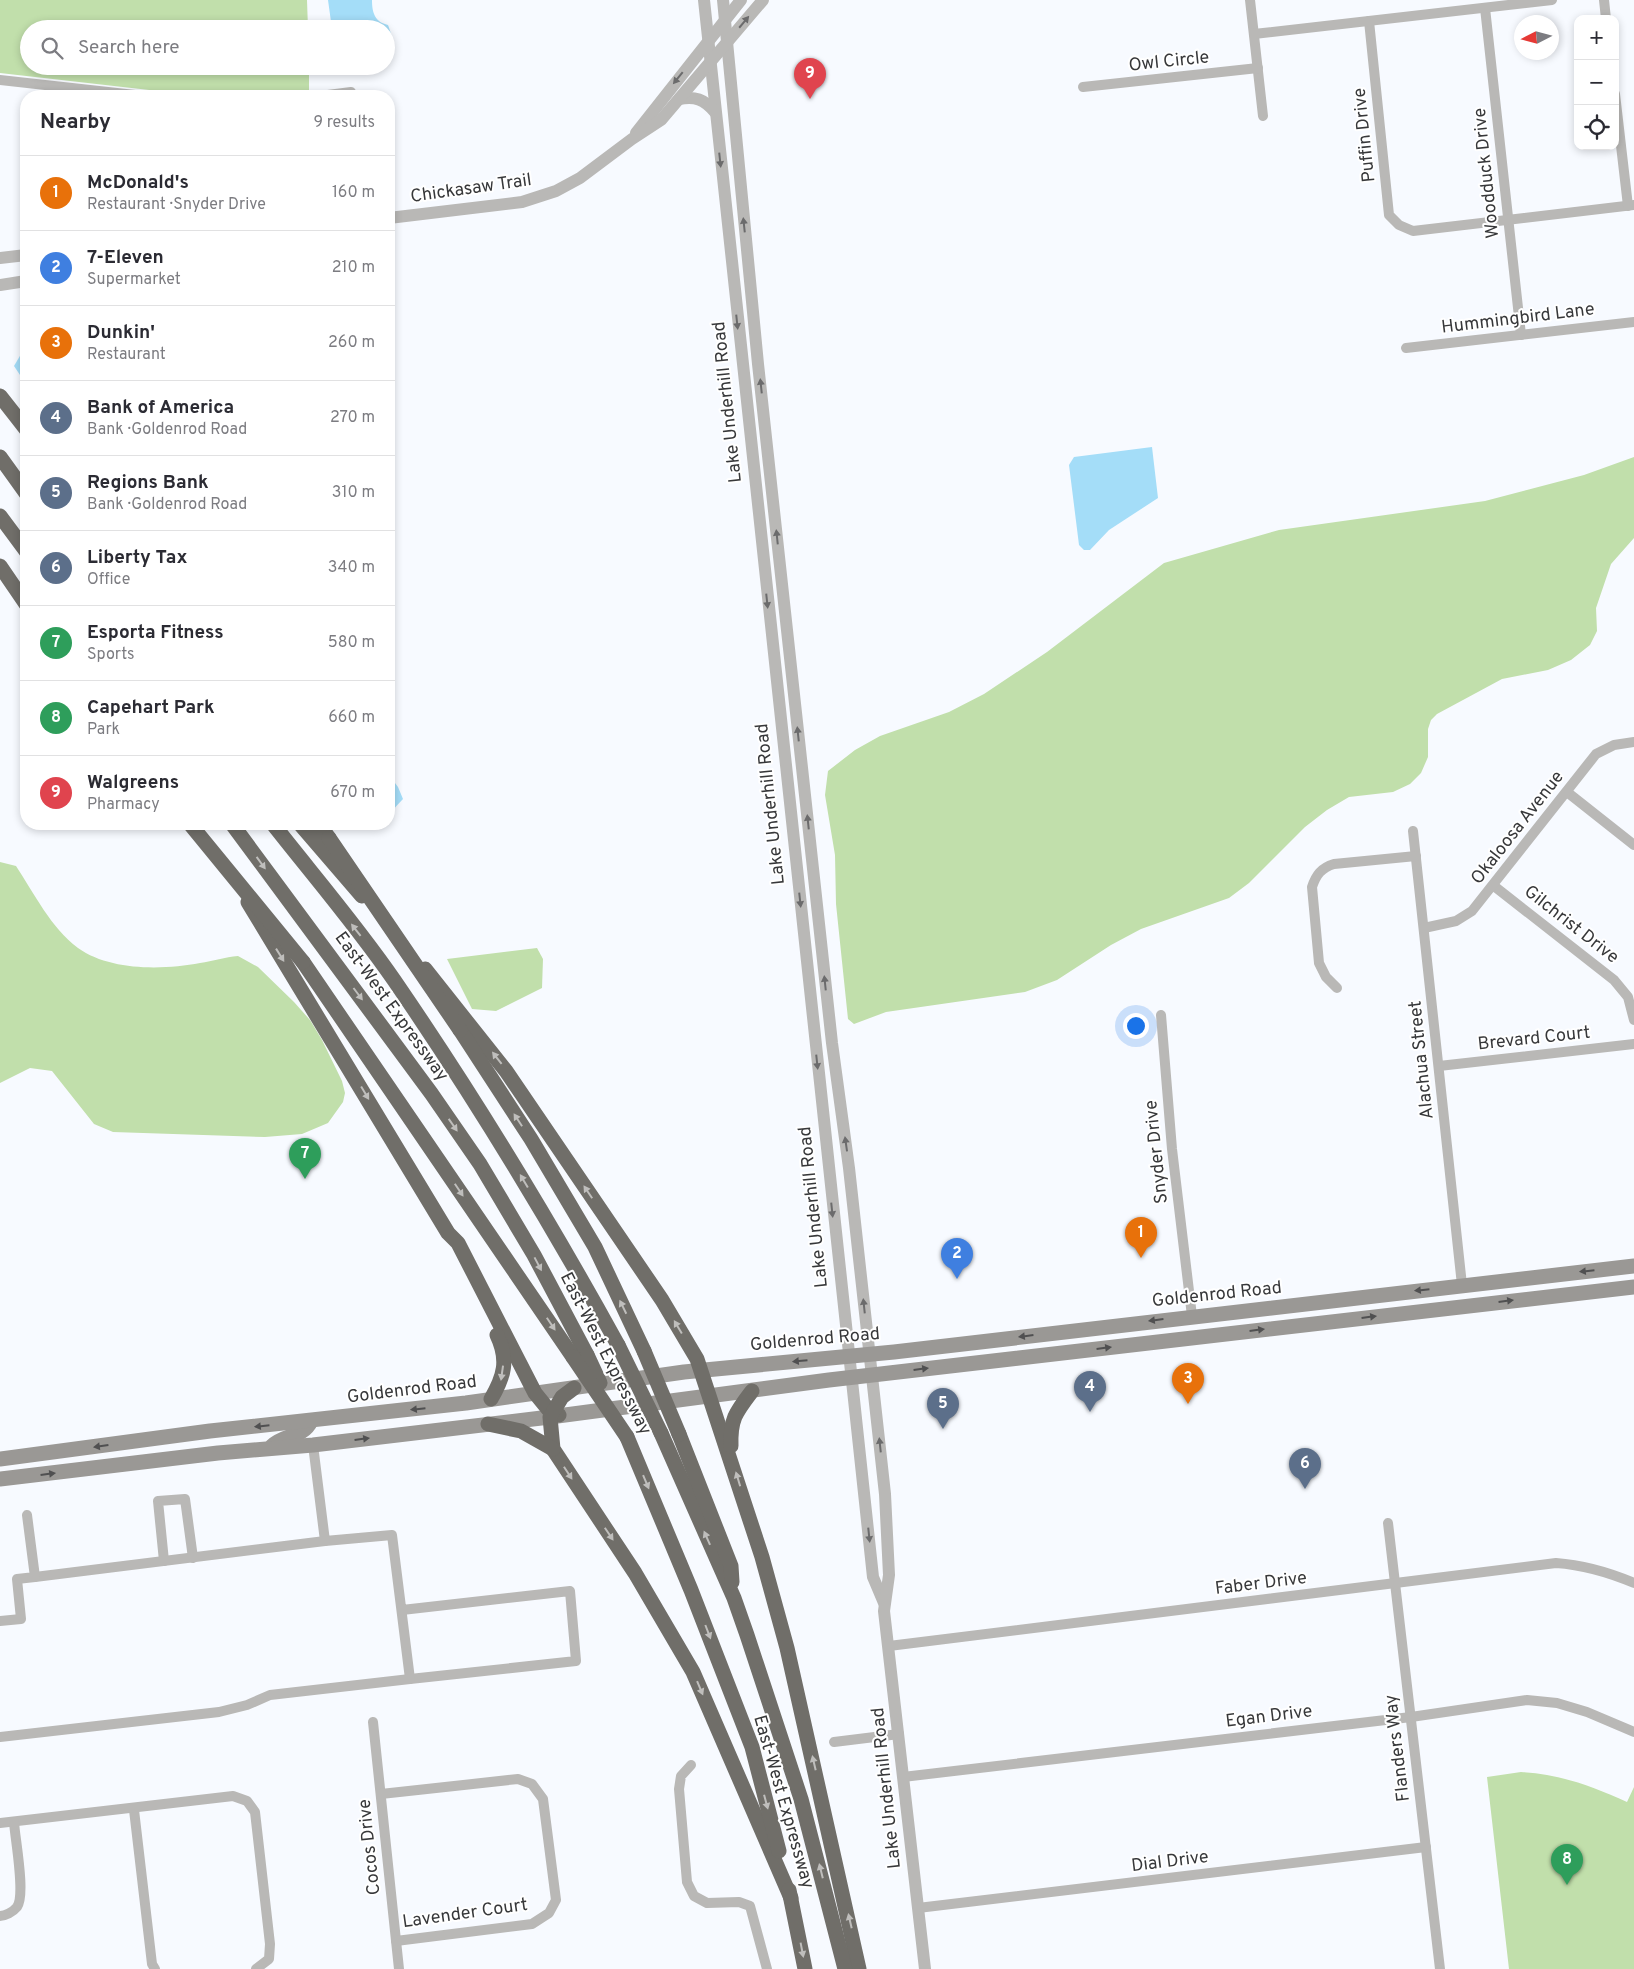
<!DOCTYPE html>
<html lang="en">
<head>
<meta charset="utf-8">
<style>
	body { margin:0; font-family:Overpass,sans-serif; background:#f7f7f7; color:#2b2b33 }
	.controls { position:absolute; right:15px; top:15px; display:grid; overflow:hidden; border-radius:10px; box-shadow:0 2px 8px #0003 }
	.controls button { width:45px; height:45px; display:grid; place-items:center; padding:0; border:0; border-bottom:1px solid #e1e1e2; background:#fff; color:#2b2b33; font:25px sans-serif }
	.compass { position:absolute; left:1514px; top:15px; width:45px; height:45px; border-radius:50%; background:#fff; box-shadow:0 2px 8px #0003; rotate:264deg }
	.you { position:absolute; left:1135px; top:1025px; width:18px; height:18px; margin:-12px; border:4px solid #fff; border-radius:50%; background:#1a73e8; box-shadow:0 0 0 8px #1a73e833 }
	.badge { display:grid; place-items:center; width:32px; height:32px; border-radius:50%; background:#8a7c22; color:#fff; font-size:16px; font-weight:700 }
	.pin { position:absolute; translate:-50% -41px; filter:drop-shadow(0 1px 2px #0008) }
	.pin::after { content:''; position:absolute; top:26px; width:18px; height:15px; background:inherit; clip-path:polygon(0 0,100% 0,50% 100%) }
	.list { margin:0; padding:0; list-style:none }
	h2 { display:flex; justify-content:space-between; align-items:center; height:65px; margin:0; padding:0 20px; font-size:21px }
	h2 small { font-size:16px; font-weight:400; color:#7c7c81 }
	.list li { display:grid; grid-template-columns:32px 1fr auto; gap:15px; align-items:center; box-sizing:border-box; height:75px; padding:0 20px; border-top:1px solid #e1e1e2 }
	.list b { display:block; font-size:19px; white-space:nowrap }
	.list p { margin:0; font-size:16px; white-space:nowrap; color:#7c7c81 }
	.list em { font-size:16px; font-style:normal; color:#7c7c81 }
	.icon { flex:none; width:28px; height:28px; fill:none; stroke:currentColor; stroke-width:2; stroke-linecap:round; stroke-linejoin:round }
	.map { position:relative; flex:none; width:1634px; height:1969px; overflow:hidden }
	.search { position:absolute; background:#fff; box-shadow:0 2px 8px #0003; left:20px; top:20px; width:375px; height:55px; display:flex; align-items:center; gap:12px; box-sizing:border-box; padding:0 18px; border-radius:28px; color:#7c7c81; font-size:19px }
	.panel { position:absolute; background:#fff; box-shadow:0 2px 8px #0003; left:20px; top:90px; width:375px; height:740px; border-radius:20px }
	.map>svg:first-child { display:block }
	.green { fill:#c1dfab }
	.water { fill:#a4ddf8 }
	.lines { fill:none; stroke-linecap:round; stroke-linejoin:round }
	.minor { stroke:#b9b8b6; stroke-width:10 }
	.tertiary { stroke:#b9b8b6; stroke-width:12 }
	.secondary { stroke:#9a9895; stroke-width:15 }
	.motorway { stroke:#706e69; stroke-width:15 }
	.motorway-bridge { stroke:#706e69; stroke-width:15 }
	.oneway { fill:#6b6b6c }
	.oneway2 { fill:#bfbebc }
	.oneway3 { fill:#505051 }
	.labels { text-anchor:middle; dominant-baseline:central; stroke-width:4; stroke-linejoin:round; paint-order:stroke }
	.street-label { font-size:18px; fill:#37383a; stroke:#fff }
</style>
</head>
<body>
<div class="map">
<svg width="1634" height="1969" viewBox="0 0 1634 1969">
	<rect width="100%" height="100%" fill="#f7faff"/>
	<!-- green -->
	<g class="green">
		<path d="M0,0H307L308,29H29V66H309V90L158,91L0,73Z"/>
		<path d="M1634,457V538L1611,564L1596,608L1597,631L1590,645L1571,660L1548,670L1502,679L1437,714L1431,720L1428,729V757L1421,773L1410,784L1393,792L1349,797L1327,810L1305,827L1249,883L1229,898L1141,929L1111,945L1057,980L1025,992L886,1012L854,1024L848,1019L836,904L835,855L825,795L828,771L855,750L880,736L949,712L984,694L1047,652L1164,563L1279,530L1485,501L1584,475Z"/>
		<path d="M0,862L16,866C34,893 51,928 78,948C110,971 163,970 200,963C213,961 225,957 238,956L258,967L294,1002L310,1020L322,1040L342,1081L345,1093L343,1102L328,1123L302,1134L265,1137L113,1132L94,1124L52,1071L30,1068L0,1083Z"/>
		<path d="M537,948L543,959L542,988L496,1011L472,1009L447,959Z"/>
		<path d="M1521,1772C1559,1774 1592,1786 1627,1802L1634,1787V1969H1509L1487,1777Z"/>
	</g>
	<!-- water -->
	<g class="water">
		<path d="M328,0H372C372,13 375,22 388,25C393,39 398,52 386,64V29H332Z"/>
		<path d="M24,349H26V384L14,366Z"/>
		<path d="M1152,447L1158,498L1109,530L1090,550H1084L1079,545L1069,465L1074,457Z"/>
		<path d="M389,775L398,787L403,799L389,814Z"/>
	</g>
	<g class="lines">
		<!-- minor -->
		<g class="minor">
			<path d="M1250,0L1263,116"/>
			<path d="M1604,0L1606,19"/>
			<path d="M1485,8L1521,335"/>
			<path d="M1369,21L1389,215L1399,225L1413,231L1634,205"/>
			<path d="M1254,34L1552,0"/>
			<path d="M0,80L144,96"/>
			<path d="M1083,87L1258,68"/>
			<path d="M1615,94L1628,206"/>
			<path d="M320,96L351,92V96"/>
			<path d="M1406,348L1634,322"/>
			<path d="M1567,792L1634,845"/>
			<path d="M1413,831L1462,1285"/>
			<path d="M1494,886L1614,980L1628,997L1634,1020"/>
			<path d="M1424,928L1456,921L1472,911L1596,754L1614,745L1634,742"/>
			<path d="M1337,988L1326,977L1319,963L1312,887C1316,875 1321,868 1334,864L1416,856"/>
			<path d="M1161,1015L1172,1149L1192,1316"/>
			<path d="M1439,1066L1634,1044"/>
			<path d="M313,1445L325,1541L392,1535L410,1679L576,1661L570,1591L402,1610"/>
			<path d="M1388,1523L1440,1969"/>
			<path d="M164,1561L158,1501L185,1499L193,1558"/>
			<path d="M35,1577L325,1541"/>
			<path d="M0,1621L21,1619L17,1579L35,1577L27,1515"/>
			<path d="M889,1646L1556,1563C1584,1565 1608,1572 1634,1583"/>
			<path d="M373,1722L399,1969"/>
			<path d="M0,1737L219,1712L247,1705L270,1695L410,1679"/>
			<path d="M834,1742L899,1734"/>
			<path d="M691,1765L681,1776L679,1789L687,1882L694,1896L707,1903L739,1902L750,1906L767,1969"/>
			<path d="M903,1777L1411,1717L1527,1700L1557,1703L1587,1712L1634,1732"/>
			<path d="M381,1794L518,1779L532,1784L543,1799L556,1900L549,1913L532,1924L396,1941"/>
			<path d="M134,1810L152,1964L155,1969"/>
			<path d="M0,1823L233,1796L247,1801L255,1812L270,1944L269,1959L256,1969"/>
			<path d="M918,1908L1426,1847"/>
			<path d="M0,1916C5,1916 13,1912 17,1907C26,1895 15,1839 14,1822"/>
		</g>
		<!-- tertiary -->
		<g class="tertiary">
			<path d="M704,0L873,1577L884,1603"/>
			<path d="M723,0L758,364L832,1043L849,1168L885,1494L889,1575L884,1611L925,1969"/>
			<path d="M679,99C695,96 704,99 715,112"/>
			<path d="M636,133L741,0"/>
			<path d="M389,218L522,202L556,191L580,178L632,139L661,120L763,0"/>
			<path d="M0,258L26,255"/>
			<path d="M0,285L26,281"/>
		</g>
		<!-- secondary -->
		<g class="secondary">
			<path d="M272,1446C284,1434 303,1438 311,1421"/>
			<path d="M0,1459L210,1431L466,1403L684,1372L894,1352L1634,1266"/>
			<path d="M0,1479L218,1453L313,1445L550,1417L829,1380L1634,1287"/>
		</g>
		<!-- motorway -->
		<g class="motorway">
			<path d="M0,396L26,429"/>
			<path d="M0,457L26,493"/>
			<path d="M0,516L26,551"/>
			<path d="M0,566L26,604"/>
			<path d="M232,824L431,1093L480,1164L534,1255L587,1355"/>
			<path d="M273,824C313,875 357,926 394,980C475,1098 549,1220 618,1345"/>
			<path d="M300,824L362,896"/>
			<path d="M319,824L329,838"/>
			<path d="M248,902L448,1233L458,1243L535,1393L548,1409L559,1415"/>
			<path d="M303,962L573,1357"/>
			<path d="M425,969L506,1071L662,1300L697,1359L762,1557L787,1648L859,1969"/>
			<path d="M460,1030L531,1139L595,1247L644,1351"/>
			<path d="M574,1388L562,1397L550,1417L553,1449L635,1573L693,1672L791,1898"/>
			<path d="M491,1399C504,1377 509,1360 497,1335"/>
			<path d="M488,1424L521,1431L553,1449"/>
			<path d="M661,1433L734,1598L747,1635L801,1799L845,1969"/>
			<path d="M679,1434L731,1566L732,1582"/>
			<path d="M627,1437L691,1590L752,1747L779,1851"/>
			<path d="M731,1446C730,1419 736,1412 752,1391"/>
			<path d="M789,1890L805,1969"/>
		</g>
		<!-- motorway-bridge -->
		<g class="motorway-bridge">
			<path d="M190,824L303,962"/>
			<path d="M329,838L460,1030"/>
			<path d="M618,1345L661,1433"/>
			<path d="M644,1351L679,1434"/>
			<path d="M587,1355L600,1383"/>
			<path d="M573,1357L627,1437"/>
		</g>
	</g>
	<!-- one-way arrows -->
	<defs><path id="oneway-solid" d="M-6-.8H1V-3.2L6.5 0L1 3.2V.8H-6Z" transform="scale(1.25)"/></defs>
	<g class="oneway">
		<use href="#oneway-solid" transform="translate(744 22) rotate(-50)"/>
		<use href="#oneway-solid" transform="translate(678 78) rotate(129)"/>
		<use href="#oneway-solid" transform="translate(720 160) rotate(84)"/>
		<use href="#oneway-solid" transform="translate(744 225) rotate(-96)"/>
		<use href="#oneway-solid" transform="translate(737 322) rotate(84)"/>
		<use href="#oneway-solid" transform="translate(761 386) rotate(-96)"/>
		<use href="#oneway-solid" transform="translate(777 537) rotate(-96)"/>
		<use href="#oneway-solid" transform="translate(767 601) rotate(84)"/>
		<use href="#oneway-solid" transform="translate(798 734) rotate(-96)"/>
		<use href="#oneway-solid" transform="translate(808 822) rotate(-96)"/>
		<use href="#oneway-solid" transform="translate(800 900) rotate(84)"/>
		<use href="#oneway-solid" transform="translate(825 983) rotate(-96)"/>
		<use href="#oneway-solid" transform="translate(817 1062) rotate(84)"/>
		<use href="#oneway-solid" transform="translate(846 1144) rotate(-98)"/>
		<use href="#oneway-solid" transform="translate(832 1210) rotate(84)"/>
		<use href="#oneway-solid" transform="translate(864 1306) rotate(-96)"/>
		<use href="#oneway-solid" transform="translate(880 1445) rotate(-96)"/>
		<use href="#oneway-solid" transform="translate(869 1535) rotate(84)"/>
	</g>
	<g class="oneway2">
		<use href="#oneway-solid" transform="translate(261 863) rotate(54)"/>
		<use href="#oneway-solid" transform="translate(356 930) rotate(-128)"/>
		<use href="#oneway-solid" transform="translate(280 955) rotate(58)"/>
		<use href="#oneway-solid" transform="translate(358 994) rotate(53)"/>
		<use href="#oneway-solid" transform="translate(497 1058) rotate(-128)"/>
		<use href="#oneway-solid" transform="translate(365 1093) rotate(59)"/>
		<use href="#oneway-solid" transform="translate(518 1120) rotate(-123)"/>
		<use href="#oneway-solid" transform="translate(453 1125) rotate(55)"/>
		<use href="#oneway-solid" transform="translate(524 1181) rotate(-121)"/>
		<use href="#oneway-solid" transform="translate(459 1190) rotate(56)"/>
		<use href="#oneway-solid" transform="translate(588 1192) rotate(-124)"/>
		<use href="#oneway-solid" transform="translate(538 1264) rotate(62)"/>
		<use href="#oneway-solid" transform="translate(623 1307) rotate(-116)"/>
		<use href="#oneway-solid" transform="translate(551 1324) rotate(56)"/>
		<use href="#oneway-solid" transform="translate(678 1327) rotate(-121)"/>
		<use href="#oneway-solid" transform="translate(502 1373) rotate(98)"/>
		<use href="#oneway-solid" transform="translate(568 1473) rotate(57)"/>
		<use href="#oneway-solid" transform="translate(738 1479) rotate(-107)"/>
		<use href="#oneway-solid" transform="translate(646 1482) rotate(67)"/>
		<use href="#oneway-solid" transform="translate(609 1534) rotate(56)"/>
		<use href="#oneway-solid" transform="translate(707 1538) rotate(-114)"/>
		<use href="#oneway-solid" transform="translate(708 1632) rotate(69)"/>
		<use href="#oneway-solid" transform="translate(700 1688) rotate(67)"/>
		<use href="#oneway-solid" transform="translate(814 1763) rotate(-103)"/>
		<use href="#oneway-solid" transform="translate(766 1802) rotate(75)"/>
		<use href="#oneway-solid" transform="translate(821 1871) rotate(-104)"/>
		<use href="#oneway-solid" transform="translate(850 1921) rotate(-103)"/>
		<use href="#oneway-solid" transform="translate(802 1950) rotate(79)"/>
	</g>
	<g class="oneway3">
		<use href="#oneway-solid" transform="translate(1587 1271) rotate(174)"/>
		<use href="#oneway-solid" transform="translate(1422 1290) rotate(174)"/>
		<use href="#oneway-solid" transform="translate(1506 1301) rotate(-7)"/>
		<use href="#oneway-solid" transform="translate(1369 1317) rotate(-7)"/>
		<use href="#oneway-solid" transform="translate(1156 1320) rotate(173)"/>
		<use href="#oneway-solid" transform="translate(1257 1330) rotate(-7)"/>
		<use href="#oneway-solid" transform="translate(1026 1336) rotate(173)"/>
		<use href="#oneway-solid" transform="translate(1104 1348) rotate(-7)"/>
		<use href="#oneway-solid" transform="translate(800 1361) rotate(175)"/>
		<use href="#oneway-solid" transform="translate(921 1369) rotate(-7)"/>
		<use href="#oneway-solid" transform="translate(418 1409) rotate(174)"/>
		<use href="#oneway-solid" transform="translate(262 1426) rotate(174)"/>
		<use href="#oneway-solid" transform="translate(362 1439) rotate(-7)"/>
		<use href="#oneway-solid" transform="translate(101 1446) rotate(172)"/>
		<use href="#oneway-solid" transform="translate(48 1474) rotate(-7)"/>
	</g>
	<g class="labels">
		<!-- street labels -->
		<g class="street-label">
			<text transform="translate(1169 62) rotate(-6)">Owl Circle</text>
			<text transform="translate(1365 135) rotate(-96)">Puffin Drive</text>
			<text transform="translate(1487 173) rotate(-96)">Woodduck Drive</text>
			<text transform="translate(471 189) rotate(-8)">Chickasaw Trail</text>
			<text transform="translate(1518 319) rotate(-7)">Hummingbird Lane</text>
			<text transform="translate(728 402) rotate(-96)">Lake Underhill Road</text>
			<text transform="translate(771 804) rotate(-96)">Lake Underhill Road</text>
			<text transform="translate(1518 828) rotate(-52)">Okaloosa Avenue</text>
			<text transform="translate(1571 925) rotate(38)">Gilchrist Drive</text>
			<text transform="translate(391 1007) rotate(54)">East-West Expressway</text>
			<text transform="translate(1534 1039) rotate(-6)">Brevard Court</text>
			<text transform="translate(1422 1060) rotate(-96)">Alachua Street</text>
			<text transform="translate(1157 1152) rotate(-96)">Snyder Drive</text>
			<text transform="translate(814 1207) rotate(-96)">Lake Underhill Road</text>
			<text transform="translate(1217 1295) rotate(-6)">Goldenrod Road</text>
			<text transform="translate(815 1340) rotate(-5)">Goldenrod Road</text>
			<text transform="translate(605 1354) rotate(63)">East-West Expressway</text>
			<text transform="translate(412 1390) rotate(-7)">Goldenrod Road</text>
			<text transform="translate(1261 1584) rotate(-7)">Faber Drive</text>
			<text transform="translate(1269 1717) rotate(-7)">Egan Drive</text>
			<text transform="translate(1398 1748) rotate(-97)">Flanders Way</text>
			<text transform="translate(887 1788) rotate(-96)">Lake Underhill Road</text>
			<text transform="translate(783 1802) rotate(74)">East-West Expressway</text>
			<text transform="translate(370 1847) rotate(-96)">Cocos Drive</text>
			<text transform="translate(1170 1862) rotate(-7)">Dial Drive</text>
			<text transform="translate(465 1914) rotate(-8)">Lavender Court</text>
		</g>
	</g>
</svg>
<div class="controls">
<button>+</button>
<button>−</button>
<button><svg class="icon" aria-label="locate" viewBox="0 0 24 24"><circle cx="12" cy="12" r="6"/><path d="M12 2v4M12 18v4M2 12h4M18 12h4"/></svg></button>
</div>
<svg class="compass" viewBox="-18 -18 36 36"><path d="M0-13l5 13h-10z" fill="#e53935"/><path d="M0 13l5-13h-10z" fill="#7c7c81"/></svg>
<div class="you"></div>
<div class="pin badge" style="left:1141px;top:1258px;background:#e8710a">1</div>
<div class="pin badge" style="left:957px;top:1279px;background:#3f7fe0">2</div>
<div class="pin badge" style="left:1188px;top:1404px;background:#e8710a">3</div>
<div class="pin badge" style="left:1090px;top:1412px;background:#5c6f8a">4</div>
<div class="pin badge" style="left:943px;top:1429px;background:#5c6f8a">5</div>
<div class="pin badge" style="left:1305px;top:1489px;background:#5c6f8a">6</div>
<div class="pin badge" style="left:305px;top:1179px;background:#2e9e5b">7</div>
<div class="pin badge" style="left:1567px;top:1885px;background:#2e9e5b">8</div>
<div class="pin badge" style="left:810px;top:99px;background:#e0444e">9</div>
<div class="search"><svg class="icon" aria-label="search" viewBox="0 0 24 24"><circle cx="10" cy="10" r="6"/><path d="M15 15l6 6"/></svg>Search here</div>
<section class="panel">
<h2>Nearby<small>9 results</small></h2>
<ul class="list">
<li><span class="badge" style="background:#e8710a">1</span><div><b>McDonald's</b><p>Restaurant · Snyder Drive</p></div><em>160 m</em></li>
<li><span class="badge" style="background:#3f7fe0">2</span><div><b>7-Eleven</b><p>Supermarket</p></div><em>210 m</em></li>
<li><span class="badge" style="background:#e8710a">3</span><div><b>Dunkin'</b><p>Restaurant</p></div><em>260 m</em></li>
<li><span class="badge" style="background:#5c6f8a">4</span><div><b>Bank of America</b><p>Bank · Goldenrod Road</p></div><em>270 m</em></li>
<li><span class="badge" style="background:#5c6f8a">5</span><div><b>Regions Bank</b><p>Bank · Goldenrod Road</p></div><em>310 m</em></li>
<li><span class="badge" style="background:#5c6f8a">6</span><div><b>Liberty Tax</b><p>Office</p></div><em>340 m</em></li>
<li><span class="badge" style="background:#2e9e5b">7</span><div><b>Esporta Fitness</b><p>Sports</p></div><em>580 m</em></li>
<li><span class="badge" style="background:#2e9e5b">8</span><div><b>Capehart Park</b><p>Park</p></div><em>660 m</em></li>
<li><span class="badge" style="background:#e0444e">9</span><div><b>Walgreens</b><p>Pharmacy</p></div><em>670 m</em></li>
</ul>
</section>
</div>
</body>
</html>
